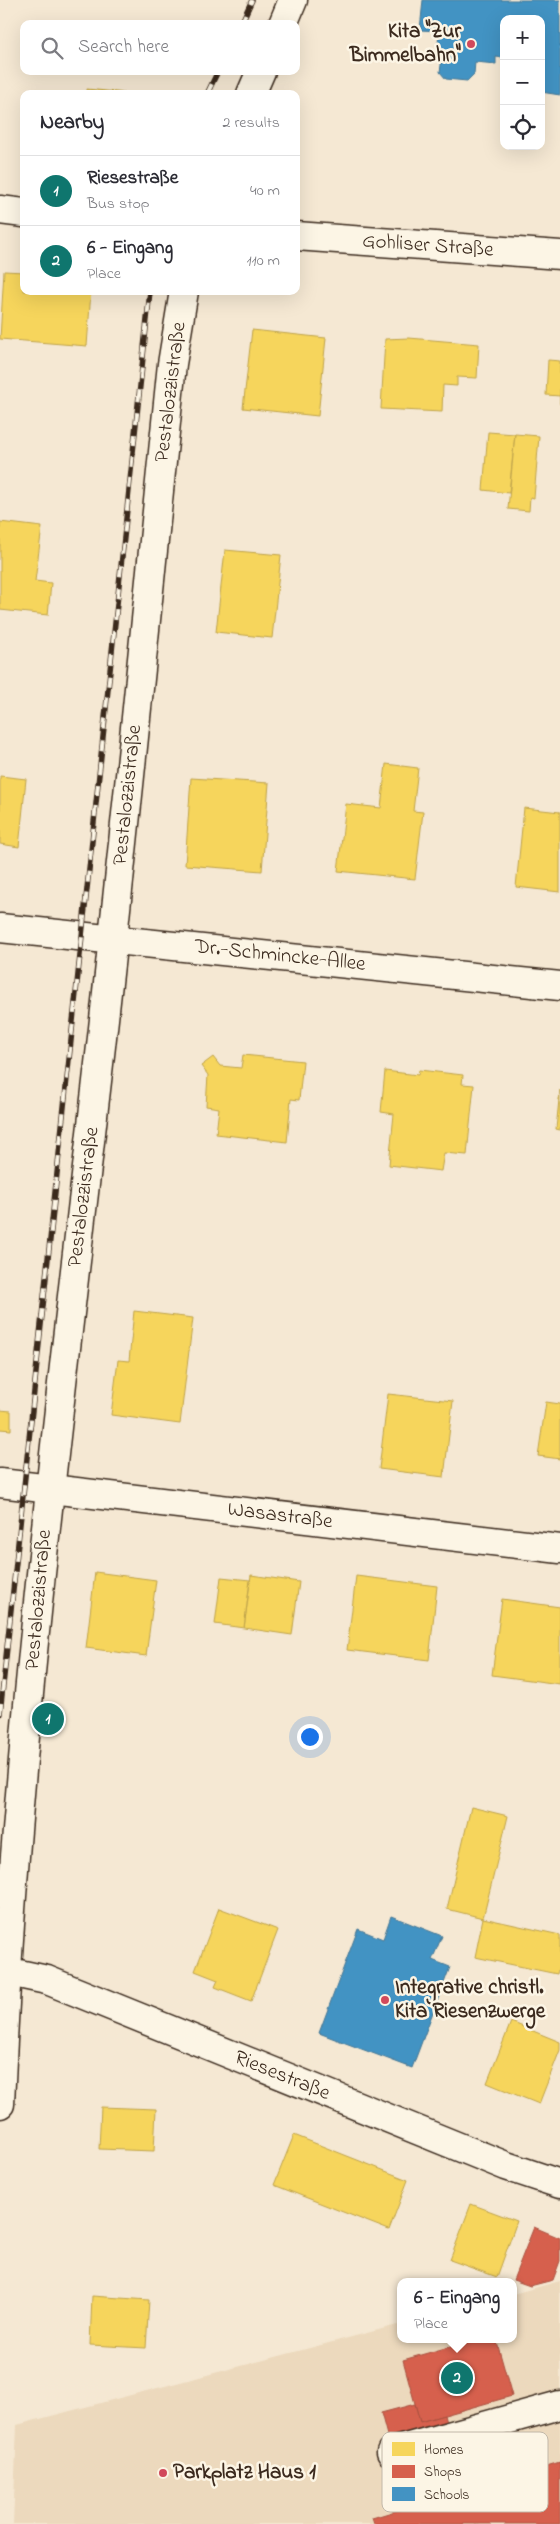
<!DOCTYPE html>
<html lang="en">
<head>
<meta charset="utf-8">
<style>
	body { margin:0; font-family:"Indie Flower",sans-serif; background:#f7f7f7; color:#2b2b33 }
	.controls { position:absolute; right:15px; top:15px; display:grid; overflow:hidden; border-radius:10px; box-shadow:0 5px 20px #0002 }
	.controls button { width:45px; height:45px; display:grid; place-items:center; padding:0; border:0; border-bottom:1px solid #e1e1e2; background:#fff; color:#2b2b33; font:25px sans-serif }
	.you { position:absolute; left:309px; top:1736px; width:18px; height:18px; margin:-12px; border:4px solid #fff; border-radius:50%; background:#1a73e8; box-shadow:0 0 0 8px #1a73e833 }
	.badge { display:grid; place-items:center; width:32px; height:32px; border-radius:50%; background:#0f766e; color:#fff; font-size:16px; font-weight:700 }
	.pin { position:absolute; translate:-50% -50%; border:2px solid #fff; box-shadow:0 1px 5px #0006 }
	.popup { position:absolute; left:397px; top:2278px; width:120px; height:65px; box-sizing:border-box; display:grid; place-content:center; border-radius:10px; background:#fff; filter:drop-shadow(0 1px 4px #0005); font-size:16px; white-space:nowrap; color:#7c7c81 }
	.popup b { font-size:19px; color:#2b2b33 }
	.popup::after { content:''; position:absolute; left:50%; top:100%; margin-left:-10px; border:10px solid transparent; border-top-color:#fff }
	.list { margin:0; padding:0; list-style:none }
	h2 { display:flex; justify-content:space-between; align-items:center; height:65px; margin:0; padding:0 20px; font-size:21px }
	h2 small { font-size:16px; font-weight:400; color:#7c7c81 }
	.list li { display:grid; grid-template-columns:32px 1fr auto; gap:15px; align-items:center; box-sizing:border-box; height:70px; padding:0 20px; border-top:1px solid #e1e1e2 }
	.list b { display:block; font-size:19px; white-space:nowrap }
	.list p { margin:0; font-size:16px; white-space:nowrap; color:#7c7c81 }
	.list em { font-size:16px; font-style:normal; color:#7c7c81 }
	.icon { flex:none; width:28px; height:28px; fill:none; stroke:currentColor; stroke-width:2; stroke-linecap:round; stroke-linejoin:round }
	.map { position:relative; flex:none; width:560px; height:2524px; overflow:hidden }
	.search { position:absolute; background:#fff; box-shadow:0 5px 20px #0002; left:20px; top:20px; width:280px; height:55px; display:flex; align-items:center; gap:12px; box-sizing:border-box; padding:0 18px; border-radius:10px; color:#7c7c81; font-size:19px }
	.panel { position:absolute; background:#fff; box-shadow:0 5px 20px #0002; left:20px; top:90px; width:280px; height:205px; border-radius:10px }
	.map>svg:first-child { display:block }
	.built { fill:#ecd9bd }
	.homes { fill:#f6d55c; stroke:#bea249 }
	.shops { fill:#d6604d; stroke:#a8503f }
	.schools { fill:#4393c3; stroke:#417492 }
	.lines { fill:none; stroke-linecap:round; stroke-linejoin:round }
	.minor-casing { stroke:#3b2a1e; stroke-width:31 }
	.minor { stroke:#fcf5e5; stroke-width:28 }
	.rail-casing { stroke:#3b2a1e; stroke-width:5.5 }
	.rail { stroke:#fcf5e5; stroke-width:4; stroke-dasharray:11; stroke-linecap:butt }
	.poi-dot { fill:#d1495b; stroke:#fcf5e5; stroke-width:2 }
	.labels { text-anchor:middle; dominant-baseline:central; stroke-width:5; stroke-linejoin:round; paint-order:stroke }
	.poi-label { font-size:21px; font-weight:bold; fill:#3b2a1e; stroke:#fcf5e5; text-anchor:start }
	.street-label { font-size:21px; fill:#3b2a1e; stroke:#fcf5e5 }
	.key { fill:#fcf5e5; stroke:#c2b8a9; stroke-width:1 }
	.key-label { font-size:14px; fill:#3b2a1e }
</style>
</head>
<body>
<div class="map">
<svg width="560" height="2524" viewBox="0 0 560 2524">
	<rect width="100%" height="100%" fill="#f5e8d3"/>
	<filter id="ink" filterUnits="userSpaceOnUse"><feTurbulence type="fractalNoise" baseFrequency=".02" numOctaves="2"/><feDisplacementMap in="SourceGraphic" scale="10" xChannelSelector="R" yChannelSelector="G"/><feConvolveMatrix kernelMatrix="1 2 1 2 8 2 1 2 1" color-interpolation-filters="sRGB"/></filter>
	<g filter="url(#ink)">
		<!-- built -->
		<path class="built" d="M560,2281V2524H13L17,2425L401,2324V2339H513V2294Z"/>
		<!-- homes -->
		<g class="homes">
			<path d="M87,89L135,94H87Z"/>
			<path d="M4,271L24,272V291H91L87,346L0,339Z"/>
			<path d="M252,330L326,338L318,416L243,408Z"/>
			<path d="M409,338L479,344L477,378L457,377V386L443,385L442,412L381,409L385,339Z"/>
			<path d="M548,360L560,361V404V396L546,395Z"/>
			<path d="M488,432L515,434L509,493L483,490Z"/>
			<path d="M515,434L539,436L534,498L530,497L529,511L508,509Z"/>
			<path d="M0,522L42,527L35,581L51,583L48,615L0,610Z"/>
			<path d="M225,550L281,555L272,638L216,632Z"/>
			<path d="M386,764L418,768L413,811L423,812L415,879L338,871L346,804L381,808Z"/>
			<path d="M0,776L26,779L19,847L0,844Z"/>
			<path d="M191,778L269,783L262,871L185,865Z"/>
			<path d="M524,808L560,812V892L516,887Z"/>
			<path d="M243,1055L303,1061L299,1100L291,1099L287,1142L216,1134L219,1108L206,1106L208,1075L201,1066L213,1057L220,1066L241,1068Z"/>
			<path d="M419,1070L463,1075L462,1084L474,1085L467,1155L444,1153L441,1171L389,1165L394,1114L381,1112L385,1071L418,1075Z"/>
			<path d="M560,1090V1130L556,1129Z"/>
			<path d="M134,1311L193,1318L180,1424L111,1415L118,1360L129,1361Z"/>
			<path d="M388,1394L453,1401L444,1477L379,1469Z"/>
			<path d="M546,1402L560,1404V1459L538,1456Z"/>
			<path d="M0,1410L11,1411V1430L0,1429Z"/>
			<path d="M95,1572L156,1580L146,1656L86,1648Z"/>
			<path d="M251,1575L299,1582L292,1635L244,1628Z"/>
			<path d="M356,1576L437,1586L429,1660L347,1650Z"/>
			<path d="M221,1577L250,1580L244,1628L215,1624Z"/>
			<path d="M502,1599L560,1607V1684L492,1675Z"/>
			<path d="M471,1807L508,1816L483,1918L447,1909Z"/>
			<path d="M219,1908L278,1930L251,2001L215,1987L218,1980L195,1971Z"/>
			<path d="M483,1918L560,1935V1962L557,1974L475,1957Z"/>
			<path d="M511,2022L560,2042V2050L539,2104L487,2083Z"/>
			<path d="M101,2107L156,2109L154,2151L99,2149Z"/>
			<path d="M294,2135L408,2180L389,2230L274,2185Z"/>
			<path d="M471,2204L517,2221L497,2277L450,2260Z"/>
			<path d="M92,2296L149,2300L146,2348L90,2345Z"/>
		</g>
		<!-- shops -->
		<g class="shops">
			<path d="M534,2227L560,2238V2261L553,2280L530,2286L513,2280Z"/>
			<path d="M477,2339H496L512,2396L420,2422L403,2360Z"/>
			<path d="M415,2404L420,2422L444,2415L447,2427L389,2443L381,2413Z"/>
			<path d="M560,2462V2524H374L372,2518Z"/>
		</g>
		<!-- schools -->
		<g class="schools">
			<path d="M423,0H560V95L541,92V19H504V58L496,57V64L475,62L474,74L467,81L446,79L440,72L442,58H437L439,31L420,30Z"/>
			<path d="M391,1916L442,1936L432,1960L450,1967L412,2068L319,2033L358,1929L383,1939Z"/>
		</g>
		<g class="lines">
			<defs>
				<g id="minor">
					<path d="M283,24L293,0"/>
					<path d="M251,94L261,71"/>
					<path d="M0,210L24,213"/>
					<path d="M296,236L560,255"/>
					<path d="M0,928L560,986"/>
					<path d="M0,1483L560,1549"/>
					<path d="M0,1970L47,1980L506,2166L560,2184"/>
					<path d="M0,2104C14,1765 57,1427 96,1090C124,848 147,606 172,364L184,291"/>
					<path d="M391,2452L560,2405"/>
				</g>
			</defs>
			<!-- minor casing -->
			<use href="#minor" class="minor-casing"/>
			<!-- minor -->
			<use href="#minor" class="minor"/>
			<defs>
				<g id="rail">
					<path d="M241,24L252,0"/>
					<path d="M207,94L218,71"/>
					<path d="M0,1714L150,291"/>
				</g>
			</defs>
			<!-- rail casing -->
			<use href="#rail" class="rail-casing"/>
			<!-- rail -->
			<use href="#rail" class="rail"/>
		</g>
	</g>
	<!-- markers -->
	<g class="poi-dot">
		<circle cx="471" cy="44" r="5"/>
		<circle cx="385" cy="2000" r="5"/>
		<circle cx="163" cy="2473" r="5"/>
	</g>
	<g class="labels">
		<!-- poi labels -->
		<g class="poi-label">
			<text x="461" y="32" text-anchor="end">Kita "Zur<tspan x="461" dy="24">Bimmelbahn"</tspan></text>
			<text x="395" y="1988">Integrative christl.<tspan x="395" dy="24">Kita Riesenzwerge</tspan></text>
			<text x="173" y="2473">Parkplatz Haus 1</text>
		</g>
		<!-- street labels -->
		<g class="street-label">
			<text transform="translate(428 246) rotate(4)">Gohliser Straße</text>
			<text transform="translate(171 392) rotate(-83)">Pestalozzistraße</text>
			<text transform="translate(128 795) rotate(-84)">Pestalozzistraße</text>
			<text transform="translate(280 956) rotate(6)">Dr.-Schmincke-Allee</text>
			<text transform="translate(84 1197) rotate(-83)">Pestalozzistraße</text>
			<text transform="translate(280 1516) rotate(7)">Wasastraße</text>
			<text transform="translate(39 1600) rotate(-85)">Pestalozzistraße</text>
			<text transform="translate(282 2076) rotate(22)">Riesestraße</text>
		</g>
	</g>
	<!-- legend -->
	<rect x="382" y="2432" width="166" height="80" rx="8" class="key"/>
	<rect x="392" y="2442" width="23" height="14" fill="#f6d55c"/>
	<rect x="392" y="2465" width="23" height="13" fill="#d6604d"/>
	<rect x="392" y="2487" width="23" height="14" fill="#4393c3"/>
	<g class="key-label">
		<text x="424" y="2454">Homes</text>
		<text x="424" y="2476">Shops</text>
		<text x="424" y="2499">Schools</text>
	</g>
</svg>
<div class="controls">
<button>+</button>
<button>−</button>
<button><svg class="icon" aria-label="locate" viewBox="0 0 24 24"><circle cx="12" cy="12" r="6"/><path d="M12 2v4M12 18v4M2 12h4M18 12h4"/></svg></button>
</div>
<div class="you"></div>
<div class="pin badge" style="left:48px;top:1719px">1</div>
<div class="pin badge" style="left:457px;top:2378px">2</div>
<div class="popup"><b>6 - Eingang</b>Place</div>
<div class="search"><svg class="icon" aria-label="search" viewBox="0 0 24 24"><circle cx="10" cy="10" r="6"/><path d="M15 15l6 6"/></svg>Search here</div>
<section class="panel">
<h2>Nearby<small>2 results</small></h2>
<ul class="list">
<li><span class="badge">1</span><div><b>Riesestraße</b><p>Bus stop</p></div><em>40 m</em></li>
<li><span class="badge">2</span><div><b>6 - Eingang</b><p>Place</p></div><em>110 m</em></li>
</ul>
</section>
</div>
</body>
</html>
